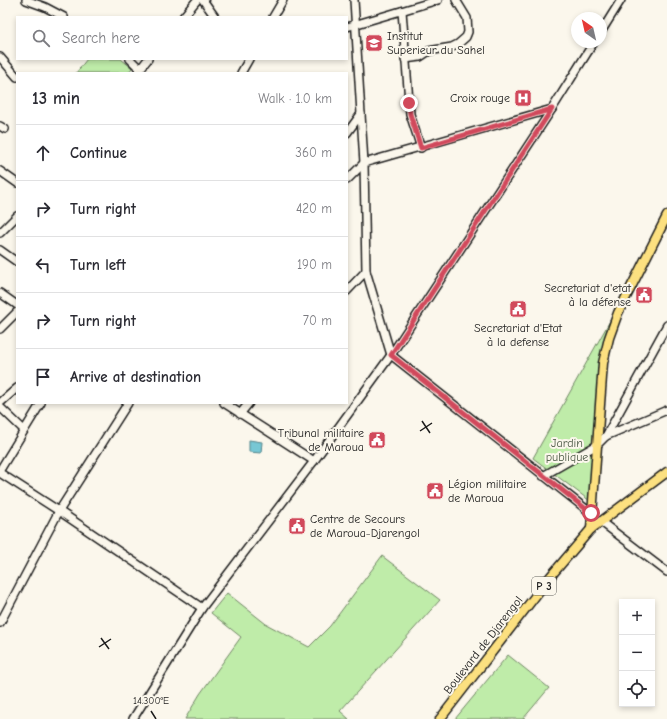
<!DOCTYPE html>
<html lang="en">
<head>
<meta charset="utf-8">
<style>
	body { margin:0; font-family:"Comic Neue",sans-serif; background:#f7f7f7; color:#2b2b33 }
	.controls { position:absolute; right:12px; bottom:12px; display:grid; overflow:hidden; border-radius:0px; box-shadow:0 2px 6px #0003 }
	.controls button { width:36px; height:36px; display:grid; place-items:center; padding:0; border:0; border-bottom:1px solid #e1e1e2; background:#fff; color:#2b2b33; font:20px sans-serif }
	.compass { position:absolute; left:571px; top:12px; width:36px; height:36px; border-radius:50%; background:#fff; box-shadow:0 2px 6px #0003; rotate:326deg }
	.stop { position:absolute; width:12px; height:12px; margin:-9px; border:3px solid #d1495b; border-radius:50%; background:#fff }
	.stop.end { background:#d1495b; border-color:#fff; box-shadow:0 1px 4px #0008 }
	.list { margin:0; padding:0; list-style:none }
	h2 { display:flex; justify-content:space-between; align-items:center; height:52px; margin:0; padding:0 16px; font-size:17px }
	h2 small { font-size:13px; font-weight:400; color:#7c7c81 }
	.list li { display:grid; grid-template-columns:26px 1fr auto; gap:12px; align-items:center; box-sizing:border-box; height:56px; padding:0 16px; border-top:1px solid #e1e1e2 }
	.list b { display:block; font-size:15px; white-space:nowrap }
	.list em { font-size:13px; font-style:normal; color:#7c7c81 }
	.icon { flex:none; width:22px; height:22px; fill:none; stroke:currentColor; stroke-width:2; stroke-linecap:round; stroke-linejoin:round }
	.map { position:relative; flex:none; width:667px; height:719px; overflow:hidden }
	.search { position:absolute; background:#fff; box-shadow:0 2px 6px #0003; left:16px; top:16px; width:332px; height:44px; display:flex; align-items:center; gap:10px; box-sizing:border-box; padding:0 14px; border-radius:0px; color:#7c7c81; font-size:15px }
	.panel { position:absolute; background:#fff; box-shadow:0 2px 6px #0003; left:16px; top:72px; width:332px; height:332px; border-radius:0px }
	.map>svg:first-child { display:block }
	.green { fill:#bfeca9; stroke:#6e8462 }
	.water { fill:#77c7d4; stroke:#53838a }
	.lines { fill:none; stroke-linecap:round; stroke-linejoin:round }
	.minor-casing { stroke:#1c1c1c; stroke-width:10 }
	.major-casing { stroke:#1c1c1c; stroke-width:11 }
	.minor { stroke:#fbf7ec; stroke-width:7 }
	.major { stroke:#fce080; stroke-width:8 }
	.route { stroke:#d1495b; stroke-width:5 }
	.ticks { fill:none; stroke:#1c1c1c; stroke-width:1.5 }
	.labels { text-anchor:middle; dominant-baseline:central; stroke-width:4; stroke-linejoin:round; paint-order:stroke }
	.shield { fill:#fbf7ec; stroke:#5f5e5a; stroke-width:1 }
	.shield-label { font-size:11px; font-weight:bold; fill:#1c1c1c }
	.poi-label { font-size:12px; fill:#1c1c1c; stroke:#fbf7ec; text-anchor:start }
	.park-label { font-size:12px; fill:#4d5a46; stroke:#fbf7ec }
	.street-label { font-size:12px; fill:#1c1c1c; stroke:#fbf7ec }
	.ticks-label { font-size:10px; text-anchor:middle; fill:#1c1c1c; stroke:#fbf7ec; stroke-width:4; stroke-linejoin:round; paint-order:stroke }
</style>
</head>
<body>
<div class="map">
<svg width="667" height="719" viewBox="0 0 667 719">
	<rect width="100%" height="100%" fill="#fbf7ec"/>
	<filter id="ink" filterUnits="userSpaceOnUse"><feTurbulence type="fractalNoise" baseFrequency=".025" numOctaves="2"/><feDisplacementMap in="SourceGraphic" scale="8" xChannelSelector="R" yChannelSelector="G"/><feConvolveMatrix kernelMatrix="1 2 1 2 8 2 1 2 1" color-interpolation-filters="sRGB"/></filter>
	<g filter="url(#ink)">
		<!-- green -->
		<g class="green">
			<path d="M87,59H121L132,68L128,73H76Z"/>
			<path d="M616,310L600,363L590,501L533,458Z"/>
			<path d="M382,556L440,600L340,711L349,719H185L200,694L241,637L211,613L227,593L266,624L309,647L330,626Z"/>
			<path d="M508,655L549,688L523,719H455Z"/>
		</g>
		<!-- water -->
		<path class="water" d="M249,440L262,442L261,453L249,452Z"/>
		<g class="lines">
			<defs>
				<g id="minor">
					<path d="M26,0L45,7L64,17"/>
					<path d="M203,0L215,17"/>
					<path d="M354,0L364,163L366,271L391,355L591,513"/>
					<path d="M402,11L410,114L421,148"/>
					<path d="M183,17L197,0"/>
					<path d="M273,17L283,0"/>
					<path d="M347,27L438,0"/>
					<path d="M601,32L621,0"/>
					<path d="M0,57L17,77"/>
					<path d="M130,59L140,69"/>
					<path d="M405,59L420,57L429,51L434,50L452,47L458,44L466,37L468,32L467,18L456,0"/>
					<path d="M137,73L148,59"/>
					<path d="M241,73L249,59"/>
					<path d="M0,126L5,129"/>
					<path d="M347,133L361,114"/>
					<path d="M0,171L17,183"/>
					<path d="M347,180L364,163L552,109"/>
					<path d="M0,233L17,216"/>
					<path d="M0,250L17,262"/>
					<path d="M347,291L366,271"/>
					<path d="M0,293L17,305"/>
					<path d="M0,329L17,312"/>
					<path d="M0,403L17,388"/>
					<path d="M224,403L314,461"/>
					<path d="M0,407L24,430"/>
					<path d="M240,414L249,403"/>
					<path d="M606,436L667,325"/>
					<path d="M0,470L41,403"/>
					<path d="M0,473L59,511L202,608"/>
					<path d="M543,476L597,445L606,436L667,410"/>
					<path d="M600,521L667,572"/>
					<path d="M0,623L59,511L128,403"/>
					<path d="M133,719L202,608L314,461L391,355L552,109L594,42"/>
				</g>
				<g id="major">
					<path d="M591,529L603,363L609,338L618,313L667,216"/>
					<path d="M440,719L550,577L591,529L667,472"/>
				</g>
			</defs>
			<!-- minor casing -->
			<use href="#minor" class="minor-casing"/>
			<!-- major casing -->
			<use href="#major" class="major-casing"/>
			<!-- minor -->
			<use href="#minor" class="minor"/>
			<!-- major -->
			<use href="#major" class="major"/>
		</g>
	</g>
	<g class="lines" filter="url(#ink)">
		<!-- route -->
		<path class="route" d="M409,103L410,114L421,148L552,109L391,355L591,513"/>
	</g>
	<!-- ticks -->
	<path class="ticks" d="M422,421L430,433M420,431L432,423M101,638L109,649M99,647L111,639M151,711L156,719"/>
	<!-- icons -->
	<defs>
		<symbol id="university-square" viewBox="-11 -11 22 22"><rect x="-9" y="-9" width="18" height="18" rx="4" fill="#d1495b" stroke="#fbf7ec"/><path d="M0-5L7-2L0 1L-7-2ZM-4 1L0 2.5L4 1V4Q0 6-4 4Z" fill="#fff"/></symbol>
		<symbol id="hospital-square" viewBox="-11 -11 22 22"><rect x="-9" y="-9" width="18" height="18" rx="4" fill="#d1495b" stroke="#fbf7ec"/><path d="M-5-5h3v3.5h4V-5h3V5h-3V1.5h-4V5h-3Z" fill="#fff"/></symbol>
		<symbol id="civic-square" viewBox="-11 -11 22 22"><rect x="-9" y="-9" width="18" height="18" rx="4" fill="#d1495b" stroke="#fbf7ec"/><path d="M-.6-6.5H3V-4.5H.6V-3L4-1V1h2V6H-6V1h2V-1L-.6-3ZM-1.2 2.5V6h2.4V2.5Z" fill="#fff"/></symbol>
	</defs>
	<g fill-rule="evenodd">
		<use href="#university-square" x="364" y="33" width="20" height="20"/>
		<use href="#hospital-square" x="513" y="88" width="20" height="20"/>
		<use href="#civic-square" x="634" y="285" width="20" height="20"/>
		<use href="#civic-square" x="508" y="299" width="20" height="20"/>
		<use href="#civic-square" x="367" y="430" width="20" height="20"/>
		<use href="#civic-square" x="425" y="481" width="20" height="20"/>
		<use href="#civic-square" x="287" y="516" width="20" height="20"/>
	</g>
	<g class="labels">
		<!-- shield labels -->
		<rect class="shield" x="532" y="577" width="24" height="18" rx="3"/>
		<g class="shield-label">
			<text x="544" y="586">P 3</text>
		</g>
		<!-- poi labels -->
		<g class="poi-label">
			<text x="387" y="36">Institut<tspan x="387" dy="14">Superieur du Sahel</tspan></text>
			<text x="510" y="98" text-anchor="end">Croix rouge</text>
			<text x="631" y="288" text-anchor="end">Secretariat d'etat<tspan x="631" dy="14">à la défense</tspan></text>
			<text x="518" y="328" text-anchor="middle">Secretariat d'Etat<tspan x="518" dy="14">à la defense</tspan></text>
			<text x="364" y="433" text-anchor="end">Tribunal militaire<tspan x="364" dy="14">de Maroua</tspan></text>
			<text x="448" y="484">Légion militaire<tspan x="448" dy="14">de Maroua</tspan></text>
			<text x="310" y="519">Centre de Secours<tspan x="310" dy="14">de Maroua-Djarengol</tspan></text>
		</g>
		<!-- park labels -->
		<g class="park-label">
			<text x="567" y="443">Jardin<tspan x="567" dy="14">publique</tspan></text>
		</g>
		<!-- street labels -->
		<g class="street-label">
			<text transform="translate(483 645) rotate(-52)">Boulevard de Djarengol</text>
		</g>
	</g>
	<g class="ticks-label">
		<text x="151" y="704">14.300°E</text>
	</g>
</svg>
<div class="controls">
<button>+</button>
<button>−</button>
<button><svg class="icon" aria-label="locate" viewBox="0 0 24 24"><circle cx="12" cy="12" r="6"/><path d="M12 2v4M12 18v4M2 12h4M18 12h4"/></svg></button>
</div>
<svg class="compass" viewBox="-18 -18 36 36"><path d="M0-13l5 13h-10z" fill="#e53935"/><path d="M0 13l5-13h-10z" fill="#7c7c81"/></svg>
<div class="stop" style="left:591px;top:513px"></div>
<div class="stop end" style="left:409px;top:103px"></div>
<div class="search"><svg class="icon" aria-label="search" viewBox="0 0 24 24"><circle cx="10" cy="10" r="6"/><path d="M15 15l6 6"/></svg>Search here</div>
<section class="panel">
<h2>13 min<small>Walk · 1.0 km</small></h2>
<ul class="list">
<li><svg class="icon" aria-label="ahead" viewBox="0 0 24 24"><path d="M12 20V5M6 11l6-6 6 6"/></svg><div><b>Continue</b></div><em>360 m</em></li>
<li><svg class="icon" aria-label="right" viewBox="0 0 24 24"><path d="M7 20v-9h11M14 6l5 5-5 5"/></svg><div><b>Turn right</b></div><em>420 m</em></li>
<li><svg class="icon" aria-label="left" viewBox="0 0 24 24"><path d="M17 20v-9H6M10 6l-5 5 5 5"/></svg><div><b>Turn left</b></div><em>190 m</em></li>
<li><svg class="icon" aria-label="right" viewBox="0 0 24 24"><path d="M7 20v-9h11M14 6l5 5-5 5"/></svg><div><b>Turn right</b></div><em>70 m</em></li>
<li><svg class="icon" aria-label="arrive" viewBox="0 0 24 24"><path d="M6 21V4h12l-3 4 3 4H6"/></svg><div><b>Arrive at destination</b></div></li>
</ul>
</section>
</div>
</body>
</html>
